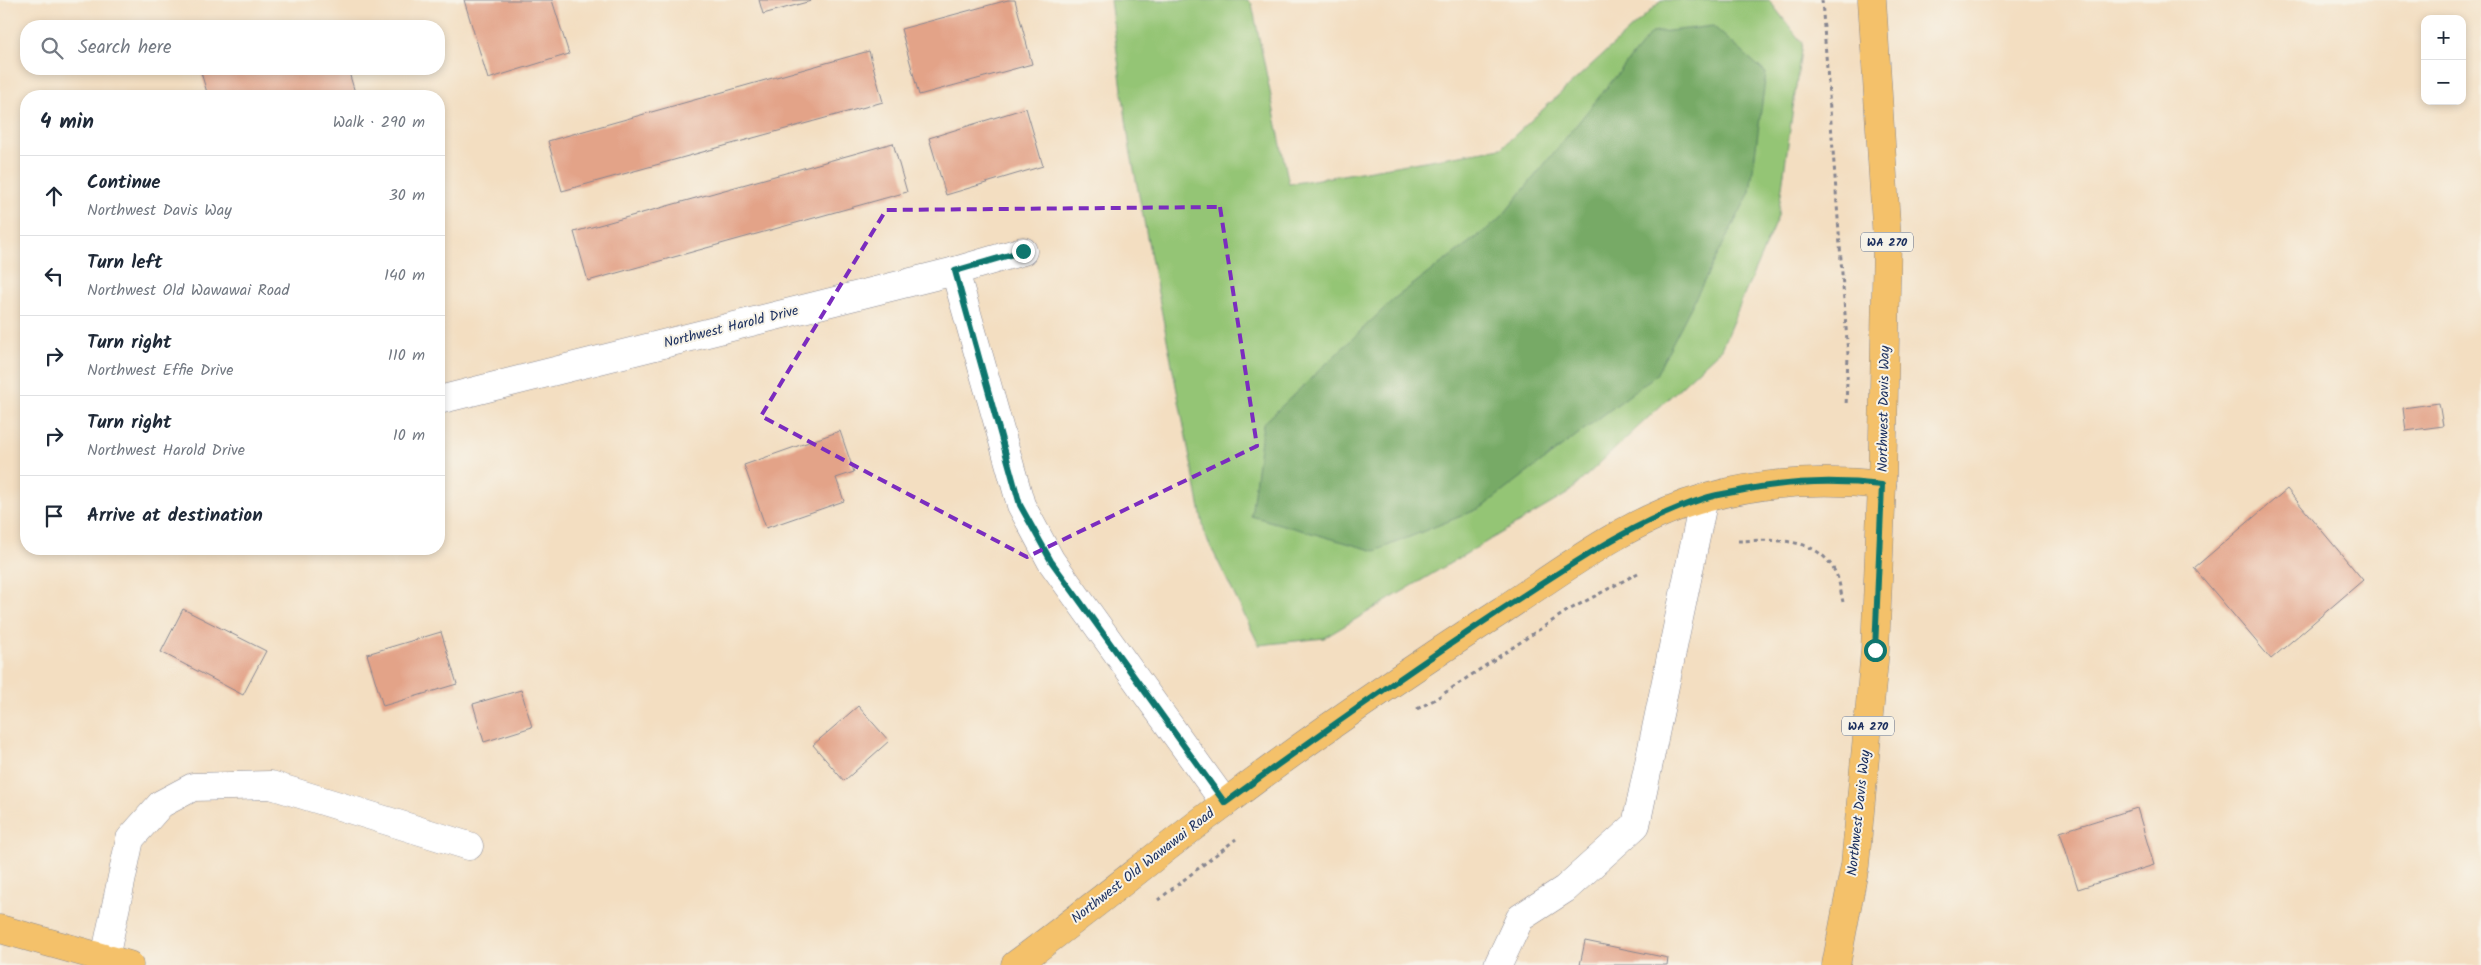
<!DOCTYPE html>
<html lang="en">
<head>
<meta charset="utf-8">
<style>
	body { margin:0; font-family:Kalam,sans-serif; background:#f6f6f7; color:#1f2937 }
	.controls { position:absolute; right:15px; top:15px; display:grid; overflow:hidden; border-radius:10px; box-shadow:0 2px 8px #0003 }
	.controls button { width:45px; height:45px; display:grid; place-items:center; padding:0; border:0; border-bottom:1px solid #e0e1e3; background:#fff; color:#1f2937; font:25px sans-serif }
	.stop { position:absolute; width:15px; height:15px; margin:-11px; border:4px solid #0f766e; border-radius:50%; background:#fff }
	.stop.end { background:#0f766e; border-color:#fff; box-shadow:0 1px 5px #0008 }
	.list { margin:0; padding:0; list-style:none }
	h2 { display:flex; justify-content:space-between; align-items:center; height:65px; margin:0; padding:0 20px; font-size:21px }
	h2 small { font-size:16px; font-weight:400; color:#747a83 }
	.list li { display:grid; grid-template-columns:32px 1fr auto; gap:15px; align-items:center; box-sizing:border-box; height:80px; padding:0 20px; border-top:1px solid #e0e1e3 }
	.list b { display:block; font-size:19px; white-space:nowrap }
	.list p { margin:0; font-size:16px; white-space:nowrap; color:#747a83 }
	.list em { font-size:16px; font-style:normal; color:#747a83 }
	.icon { flex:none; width:28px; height:28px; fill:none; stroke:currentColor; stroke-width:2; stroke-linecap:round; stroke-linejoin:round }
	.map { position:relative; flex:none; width:2481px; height:965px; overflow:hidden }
	.search { position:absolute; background:#fff; box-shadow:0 2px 8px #0003; left:20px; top:20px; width:425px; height:55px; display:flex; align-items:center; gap:12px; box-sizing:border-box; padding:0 18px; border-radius:20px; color:#747a83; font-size:19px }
	.panel { position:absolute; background:#fff; box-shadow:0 2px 8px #0003; left:20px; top:90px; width:425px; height:465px; border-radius:20px }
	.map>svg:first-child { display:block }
	.green { fill:#94c575; stroke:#587a6a }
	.forest { fill:#7a6; stroke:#496c62 }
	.building { fill:#e3a388 }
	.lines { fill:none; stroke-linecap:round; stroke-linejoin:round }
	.minor-casing { stroke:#878690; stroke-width:29 }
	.major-casing { stroke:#878690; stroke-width:29 }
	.path { stroke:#878690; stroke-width:3; stroke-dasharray:4 4; stroke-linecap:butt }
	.minor { stroke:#fff; stroke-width:28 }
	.major { stroke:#f4c16a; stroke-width:28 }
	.route { stroke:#0f766e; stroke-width:6 }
	.marked { fill:none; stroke:#7b2cbf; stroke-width:4; stroke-dasharray:10 6; stroke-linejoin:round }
	.labels { text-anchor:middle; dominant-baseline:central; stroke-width:4; stroke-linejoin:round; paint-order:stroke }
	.shield { fill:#f7f3e8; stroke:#5d6a87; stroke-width:1 }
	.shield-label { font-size:12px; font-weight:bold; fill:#1b2f5e }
	.street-label { font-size:14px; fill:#1b2f5e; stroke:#f7f3e8 }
</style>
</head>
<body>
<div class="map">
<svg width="2481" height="965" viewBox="0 0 2481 965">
	<rect width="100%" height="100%" fill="#f7f3e8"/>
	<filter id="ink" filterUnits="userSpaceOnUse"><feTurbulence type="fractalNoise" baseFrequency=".02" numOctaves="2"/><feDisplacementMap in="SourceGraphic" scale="10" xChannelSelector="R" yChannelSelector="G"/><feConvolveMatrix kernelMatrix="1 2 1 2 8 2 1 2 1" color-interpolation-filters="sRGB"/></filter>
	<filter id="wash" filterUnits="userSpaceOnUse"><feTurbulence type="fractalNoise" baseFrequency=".0096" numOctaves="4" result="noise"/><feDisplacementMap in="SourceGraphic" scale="20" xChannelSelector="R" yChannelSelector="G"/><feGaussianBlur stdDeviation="1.12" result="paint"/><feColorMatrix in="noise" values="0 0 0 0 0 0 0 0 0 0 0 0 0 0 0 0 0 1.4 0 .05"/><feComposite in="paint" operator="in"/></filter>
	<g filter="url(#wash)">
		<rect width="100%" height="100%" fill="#f3dec1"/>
		<!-- green -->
		<path class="green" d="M1110,0H1248L1252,4L1289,184L1501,148L1662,0H1769L1802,43L1778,216L1721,349L1567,494L1324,638L1259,645L1205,535L1130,149Z"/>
		<!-- forest -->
		<path class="forest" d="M1713,26L1766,73L1750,192L1656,375L1481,508L1375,551L1251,516L1263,424L1395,298L1499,220L1651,33Z"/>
		<g id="blocks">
			<!-- building -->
			<g class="building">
				<path d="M464,0H552L569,54L488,79Z"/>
				<path d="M759,0H811V1L763,14Z"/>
				<path d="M1008,0H1015L1032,64L919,95L901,29Z"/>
				<path d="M869,51L883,102L562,191L548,141Z"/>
				<path d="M200,69H348L356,96H208Z"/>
				<path d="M1026,108L1043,166L946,195L929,138Z"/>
				<path d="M893,143L907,192L588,281L574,232Z"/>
				<path d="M2439,403L2443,426L2406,431L2403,408Z"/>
				<path d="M840,431L854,472L836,478L844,501L766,528L744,465Z"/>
				<path d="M2287,489L2363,580L2271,659L2194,568Z"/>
				<path d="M183,609L266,651L243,695L161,652Z"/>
				<path d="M441,632L457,684L383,706L367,654Z"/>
				<path d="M521,690L532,727L484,742L473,704Z"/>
				<path d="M858,706L889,741L844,781L813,745Z"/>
				<path d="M2137,808L2154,865L2078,889L2060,832Z"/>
				<path d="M1585,941L1668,958L1667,965H1580Z"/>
			</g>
		</g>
	</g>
	<g filter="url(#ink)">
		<use href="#blocks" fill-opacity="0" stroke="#878690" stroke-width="1"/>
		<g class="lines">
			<defs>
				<g id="minor">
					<path d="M955,271L1021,505L1051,561L1225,803"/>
					<path d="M439,400L955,271L1023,251"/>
					<path d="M105,958L130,839L161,804L193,787L271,785L469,846"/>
					<path d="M1498,965L1520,918L1565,889L1636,825L1704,498"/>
				</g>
				<g id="major">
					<path d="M0,929L129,965"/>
					<path d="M1015,965C1086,913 1154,856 1225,803C1314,735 1407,672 1501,611C1565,569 1630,518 1705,498C1763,482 1823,478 1882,485"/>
					<path d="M1836,965L1855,865L1875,650L1882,485L1887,240L1872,0"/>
				</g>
			</defs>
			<!-- minor casing -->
			<use href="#minor" class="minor-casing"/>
			<!-- major casing -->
			<use href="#major" class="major-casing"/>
			<!-- path -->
			<g class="path">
				<path d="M1822,0L1848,355L1846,407"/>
				<path d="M1738,541C1774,540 1820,535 1837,576C1840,583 1841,594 1843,602"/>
				<path d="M1417,709L1434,700L1567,611L1638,573"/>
				<path d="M1158,900L1236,839"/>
			</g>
			<!-- minor -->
			<use href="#minor" class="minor"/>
			<!-- major -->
			<use href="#major" class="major"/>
		</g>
	</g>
	<g class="lines" filter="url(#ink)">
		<!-- route -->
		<path class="route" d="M1023,251L955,271L1020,505L1051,561L1225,803C1317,736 1409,671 1504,608C1568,567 1630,523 1702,499C1714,495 1727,493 1739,491C1787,481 1833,479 1882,485L1875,650"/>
	</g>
	<!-- marked area -->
	<path class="marked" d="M1220,207L1257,446L1027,557L761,416L886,210Z"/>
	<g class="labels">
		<!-- shield labels -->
		<g class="shield">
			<rect x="1861" y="232.5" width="52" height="19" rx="4"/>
			<rect x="1842" y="716.5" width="52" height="19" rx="4"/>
		</g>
		<g class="shield-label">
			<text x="1887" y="242">WA 270</text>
			<text x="1868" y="726">WA 270</text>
		</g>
		<!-- street labels -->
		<g class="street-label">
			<text transform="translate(731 327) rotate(-14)">Northwest Harold Drive</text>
			<text transform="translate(1884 409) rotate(-89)">Northwest Davis Way</text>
			<text transform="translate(1859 813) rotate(-84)">Northwest Davis Way</text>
			<text transform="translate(1143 866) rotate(-38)">Northwest Old Wawawai Road</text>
		</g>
	</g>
</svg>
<div class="controls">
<button>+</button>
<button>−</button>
</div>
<div class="stop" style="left:1875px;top:650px"></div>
<div class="stop end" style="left:1023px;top:251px"></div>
<div class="search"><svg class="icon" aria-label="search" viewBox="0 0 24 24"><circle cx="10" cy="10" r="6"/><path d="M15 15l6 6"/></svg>Search here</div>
<section class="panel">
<h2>4 min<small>Walk · 290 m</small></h2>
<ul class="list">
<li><svg class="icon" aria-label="ahead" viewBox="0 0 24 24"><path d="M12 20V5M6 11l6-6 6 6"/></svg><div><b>Continue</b><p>Northwest Davis Way</p></div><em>30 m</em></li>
<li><svg class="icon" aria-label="left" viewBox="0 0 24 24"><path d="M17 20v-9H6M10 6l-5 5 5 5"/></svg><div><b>Turn left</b><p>Northwest Old Wawawai Road</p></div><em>140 m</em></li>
<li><svg class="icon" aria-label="right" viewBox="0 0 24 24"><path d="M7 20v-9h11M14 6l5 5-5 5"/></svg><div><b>Turn right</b><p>Northwest Effie Drive</p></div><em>110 m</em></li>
<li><svg class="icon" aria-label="right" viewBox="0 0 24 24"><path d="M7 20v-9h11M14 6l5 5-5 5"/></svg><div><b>Turn right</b><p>Northwest Harold Drive</p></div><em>10 m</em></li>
<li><svg class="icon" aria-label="arrive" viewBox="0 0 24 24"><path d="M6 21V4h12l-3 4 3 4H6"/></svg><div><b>Arrive at destination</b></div></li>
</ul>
</section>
</div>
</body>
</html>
